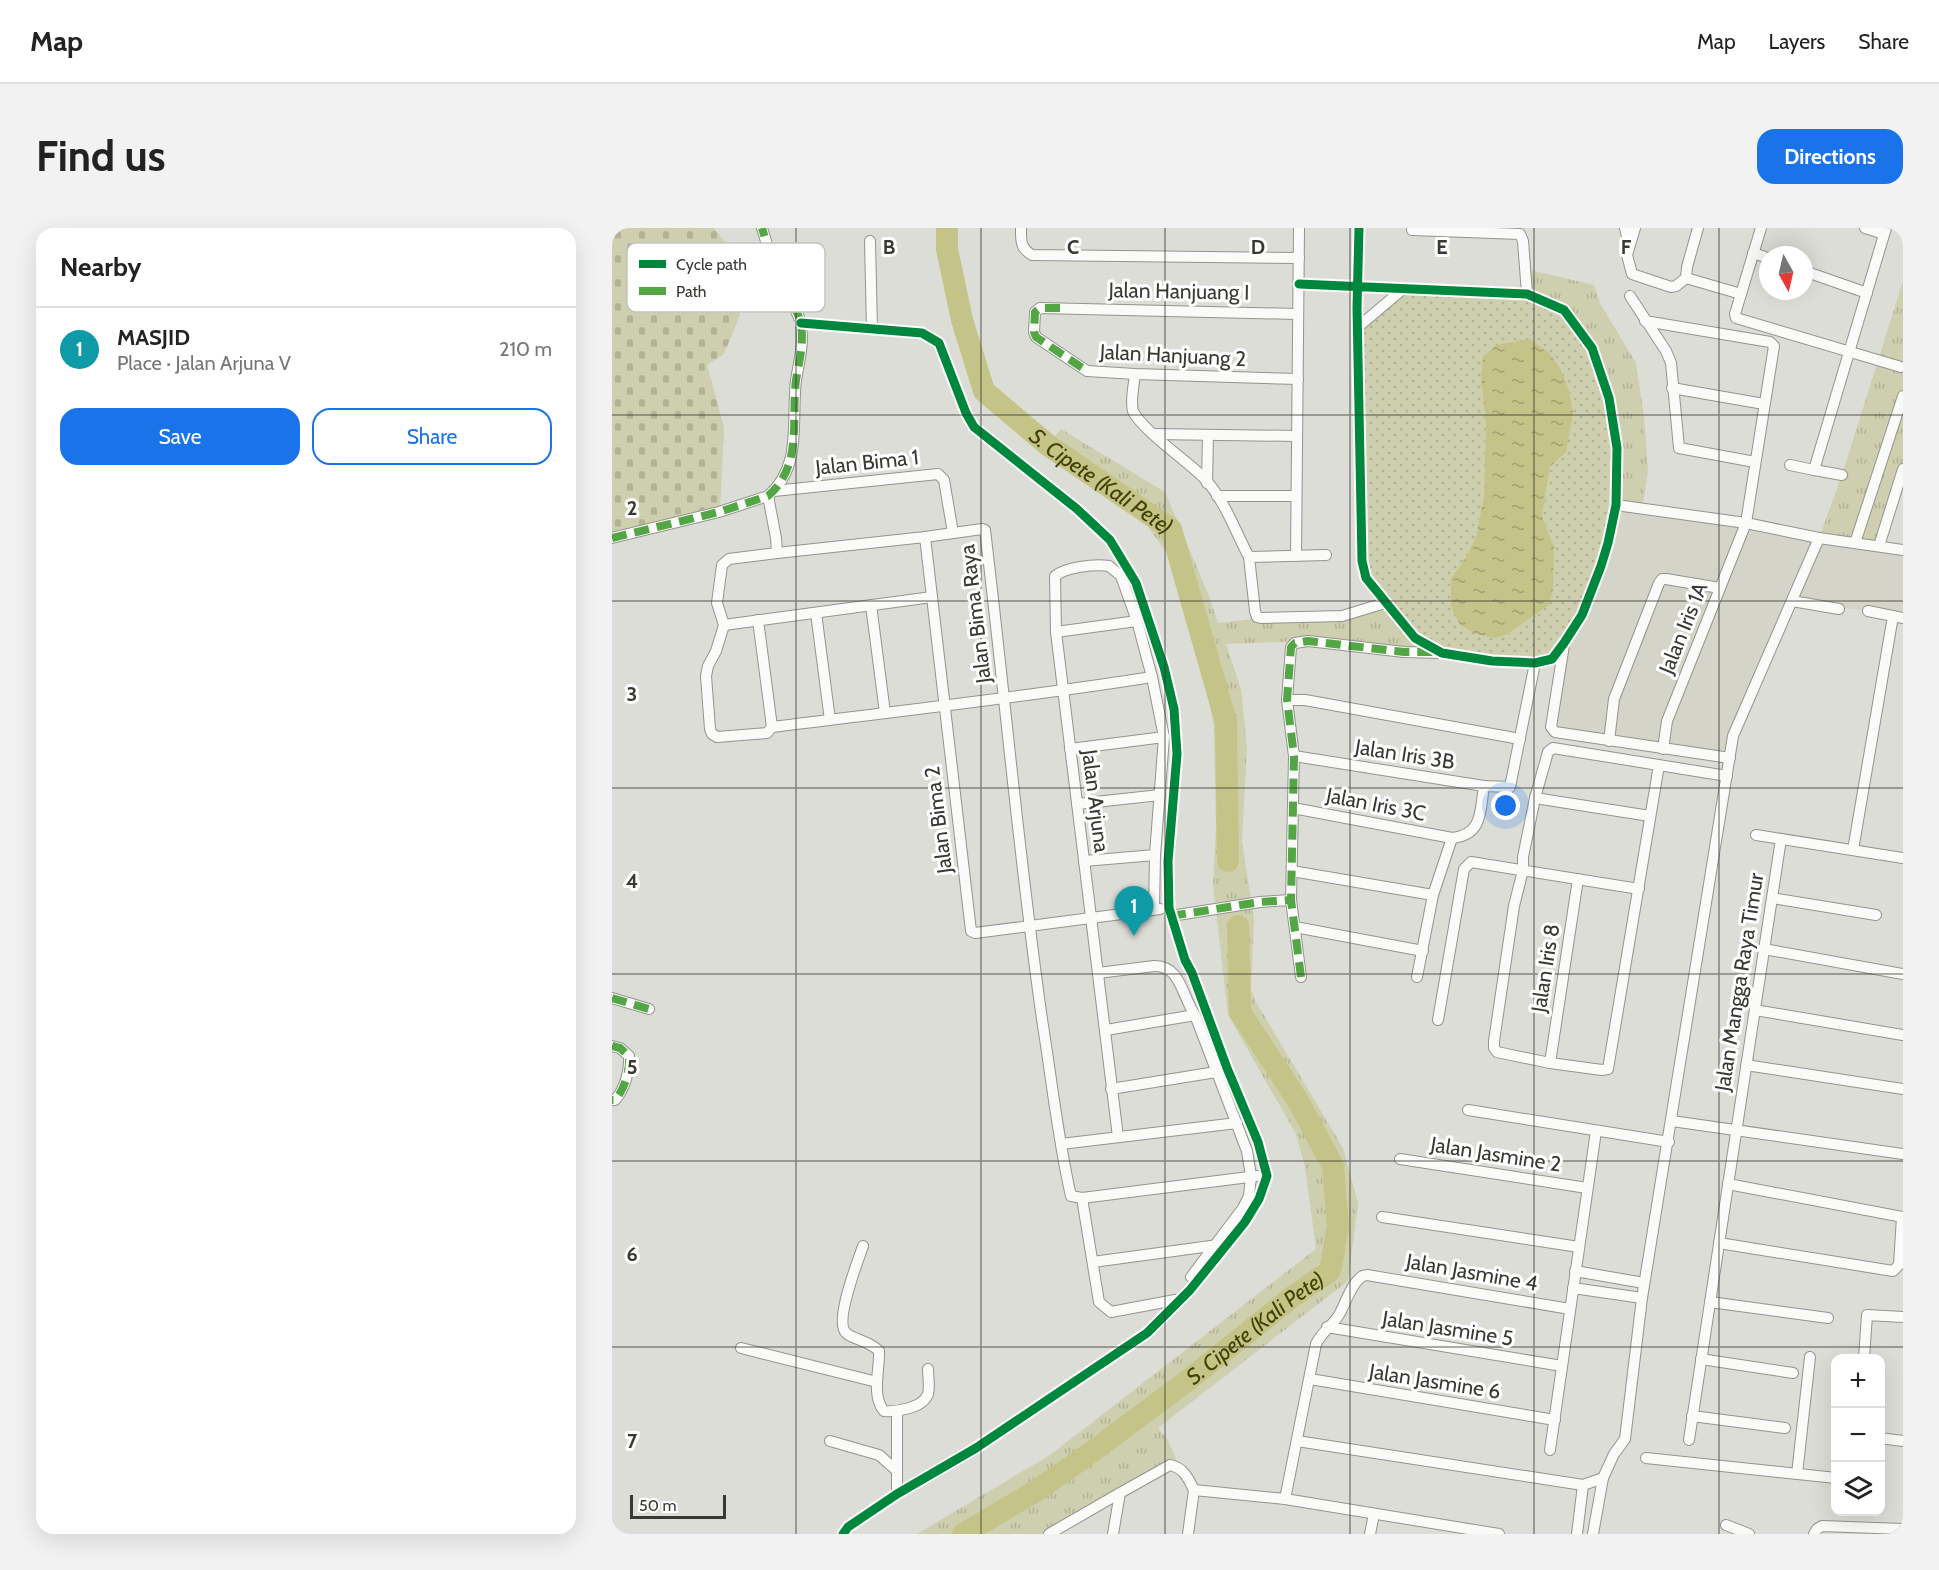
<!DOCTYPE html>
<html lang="en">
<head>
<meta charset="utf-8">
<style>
	body { margin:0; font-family:Cabin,sans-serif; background:#f2f2f2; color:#222 }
	.controls { position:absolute; right:18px; bottom:18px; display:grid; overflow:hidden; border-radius:12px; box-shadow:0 6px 24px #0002 }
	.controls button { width:54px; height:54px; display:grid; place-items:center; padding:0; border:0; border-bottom:2px solid #e0e0e0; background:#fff; color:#222; font:30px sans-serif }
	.compass { position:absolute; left:1147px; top:18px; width:54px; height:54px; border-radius:50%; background:#fff; box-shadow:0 6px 24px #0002; rotate:172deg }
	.scale { position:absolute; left:18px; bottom:15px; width:96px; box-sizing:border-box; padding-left:6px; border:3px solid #383834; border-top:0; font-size:16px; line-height:21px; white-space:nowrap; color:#383834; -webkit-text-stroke:4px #fff; paint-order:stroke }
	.you { position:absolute; left:894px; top:578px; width:21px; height:21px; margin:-15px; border:4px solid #fff; border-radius:50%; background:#1a73e8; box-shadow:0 0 0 9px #1a73e833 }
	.badge { display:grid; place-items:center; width:39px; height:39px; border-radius:50%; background:#1a73e8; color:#fff; font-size:20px; font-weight:700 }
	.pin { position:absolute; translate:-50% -50px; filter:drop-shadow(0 2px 3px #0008) }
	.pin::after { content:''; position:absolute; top:32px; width:21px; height:18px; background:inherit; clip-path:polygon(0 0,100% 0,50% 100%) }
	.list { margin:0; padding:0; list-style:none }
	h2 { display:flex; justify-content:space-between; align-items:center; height:78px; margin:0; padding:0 24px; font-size:26px }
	h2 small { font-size:20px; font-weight:400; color:#767676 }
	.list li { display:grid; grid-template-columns:39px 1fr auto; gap:18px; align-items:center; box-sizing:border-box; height:84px; padding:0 24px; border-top:2px solid #e0e0e0 }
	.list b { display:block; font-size:22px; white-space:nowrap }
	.list p { margin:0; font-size:20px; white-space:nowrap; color:#767676 }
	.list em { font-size:20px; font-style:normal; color:#767676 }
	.actions { display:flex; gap:12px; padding:18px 24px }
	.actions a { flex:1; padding:14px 0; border:2px solid #1a73e8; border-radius:18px; text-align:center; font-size:21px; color:#1a73e8 }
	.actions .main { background:#1a73e8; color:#fff }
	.icon { flex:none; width:33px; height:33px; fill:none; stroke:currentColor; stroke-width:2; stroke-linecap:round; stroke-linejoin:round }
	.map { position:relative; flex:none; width:1291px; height:1306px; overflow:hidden; border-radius:18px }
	header { display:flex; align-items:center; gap:36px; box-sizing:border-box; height:84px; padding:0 30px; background:#fff; border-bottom:2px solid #e0e0e0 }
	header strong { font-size:28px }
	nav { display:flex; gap:33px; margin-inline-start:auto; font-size:21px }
	.intro { display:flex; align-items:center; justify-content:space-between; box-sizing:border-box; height:144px; padding:0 36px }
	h1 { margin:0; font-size:42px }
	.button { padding:15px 27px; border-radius:18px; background:#1a73e8; color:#fff; font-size:21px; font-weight:700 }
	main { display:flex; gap:36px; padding:0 36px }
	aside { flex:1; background:#fff; border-radius:18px; box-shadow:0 6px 24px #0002 }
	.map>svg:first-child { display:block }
	.built { fill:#d4d4c8 }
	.grass { fill:url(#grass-tufts); fill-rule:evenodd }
	.cemetery { fill:url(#cemetery-stones) }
	.park { fill:url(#park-dots); fill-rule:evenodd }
	.water { fill:url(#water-ripples) }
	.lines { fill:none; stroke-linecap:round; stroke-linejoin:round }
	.river { stroke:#c4c489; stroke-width:22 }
	.minor-casing { stroke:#93948f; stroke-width:12 }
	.minor { stroke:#fafaf9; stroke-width:10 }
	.quiet { stroke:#53a644; stroke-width:8; stroke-dasharray:15 8; stroke-linecap:butt }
	.cycleway-casing { stroke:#fff; stroke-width:13 }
	.cycleway { stroke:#00873e; stroke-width:9 }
	.grid { fill:none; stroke:#383834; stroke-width:1.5; stroke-opacity:0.55 }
	.labels { text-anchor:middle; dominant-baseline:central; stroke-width:6; stroke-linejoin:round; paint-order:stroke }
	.street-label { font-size:21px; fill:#383834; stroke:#fff }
	.water-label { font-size:22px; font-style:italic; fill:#424100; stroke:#fff }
	.key { fill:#fff; stroke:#c3c3c2; stroke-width:1.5 }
	.key-label { font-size:16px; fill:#383834 }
	.grid-label { font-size:20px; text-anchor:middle; font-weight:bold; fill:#383834; stroke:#fff; stroke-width:6; stroke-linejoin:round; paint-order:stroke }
</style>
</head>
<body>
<header>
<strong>Map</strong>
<nav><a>Map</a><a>Layers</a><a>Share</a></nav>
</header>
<div class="intro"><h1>Find us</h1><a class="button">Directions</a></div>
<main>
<aside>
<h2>Nearby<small></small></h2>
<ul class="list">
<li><span class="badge" style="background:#0f9aa8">1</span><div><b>MASJID</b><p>Place · Jalan Arjuna V</p></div><em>210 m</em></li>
</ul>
<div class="actions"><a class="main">Save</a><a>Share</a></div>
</aside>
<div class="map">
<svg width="1291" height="1306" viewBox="0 0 1291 1306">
	<defs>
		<pattern id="grass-tufts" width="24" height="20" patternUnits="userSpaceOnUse" patternTransform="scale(1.5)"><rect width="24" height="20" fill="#cecfae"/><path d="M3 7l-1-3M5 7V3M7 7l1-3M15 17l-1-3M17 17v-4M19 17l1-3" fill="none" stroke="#b2b296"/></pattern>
		<pattern id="cemetery-stones" width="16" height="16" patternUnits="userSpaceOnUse" patternTransform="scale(1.5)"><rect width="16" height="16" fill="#cecfae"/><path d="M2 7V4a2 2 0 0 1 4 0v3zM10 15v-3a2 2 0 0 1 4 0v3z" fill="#b2b296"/></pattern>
		<pattern id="park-dots" width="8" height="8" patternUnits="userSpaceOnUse" patternTransform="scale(1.5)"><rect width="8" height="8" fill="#cecfae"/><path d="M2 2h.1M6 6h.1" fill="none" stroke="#b2b296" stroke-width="1.8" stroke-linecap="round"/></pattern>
		<pattern id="water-ripples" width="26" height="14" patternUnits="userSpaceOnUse" patternTransform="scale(1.5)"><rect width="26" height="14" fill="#c4c489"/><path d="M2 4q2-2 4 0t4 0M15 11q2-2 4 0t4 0" fill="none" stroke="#a0a071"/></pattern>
	</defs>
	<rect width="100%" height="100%" fill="#ddddd8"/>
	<!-- built -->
	<path class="built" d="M1004,277L1291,322V390L1256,383L1180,373L1118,530L941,502L952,415Z"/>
	<!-- grass -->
	<g class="grass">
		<path d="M913,41L982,57L989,77L1024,135L1032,189L1036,243L1030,281L1004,277L1005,220L915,66Z"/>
		<path d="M1291,53V241L1267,318L1207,310L1230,247Z"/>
		<path d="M449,201L553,264L597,368L606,395L649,390L730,388L773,375L830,425L696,413L614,416L629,461L635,520L630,612L642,692L639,762L644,774L731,920L746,975L736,1053L546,1200L556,1212L567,1239L558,1237L438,1306H305L438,1227L704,1021L693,939L684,906L616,787L601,657L604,601L602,500L591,437L572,369L555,325L534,296L429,225ZM705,1053V1054L625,1114L680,1069Z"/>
	</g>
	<!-- cemetery -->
	<path class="cemetery" d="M0,0H102L113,14L125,38L128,87L112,126L95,137L112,199L108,282L0,313Z"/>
	<!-- park -->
	<path class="park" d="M791,61L915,66L952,82L980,120L997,170L1004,277L970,387L940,431L923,435L830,425L803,410L754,350L746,99ZM869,151L954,224L938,239L930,288L942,318L937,377L896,406L839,350L854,329L864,309L872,266L874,195Z"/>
	<!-- water -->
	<path class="water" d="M918,111L937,125L949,142L957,162L961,185L954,224L938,239L930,288L942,318L941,362L937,377L896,406L883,410L864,406L848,397L839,378V350L854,329L864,309L872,266L874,195L869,151L871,129L884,117Z"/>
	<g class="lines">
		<!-- river -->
		<g class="river">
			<path id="s1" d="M335,0V21L350,92L372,163L437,218L559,301L614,494L616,633"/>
			<path id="s2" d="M351,1306L424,1263L481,1223L575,1153L680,1069L718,1043L726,998L721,938L686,873L628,784L626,698"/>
		</g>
		<defs>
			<g id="minor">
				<path d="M409,0C409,12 408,20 420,27L687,30"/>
				<path d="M1013,0L1017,18"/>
				<path d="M1023,0L1015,27L1020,46L1059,59L1064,58L1074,50"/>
				<path d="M1086,0L1075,39L1074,50L1129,66"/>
				<path d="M1149,0L1123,86L1124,90L1289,139"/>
				<path d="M1253,0L1272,6"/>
				<path d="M800,2L908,6L911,13L915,66"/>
				<path d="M258,13L260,101"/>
				<path d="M1141,25L1156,30"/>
				<path d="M1192,43L1255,65"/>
				<path d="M687,56L915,66L952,82L980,120L997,170L1005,220L1004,277L996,315L989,338L970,387L952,415L940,431L923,435L880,433L830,425L803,410L754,350L750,333L745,80L747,0"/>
				<path d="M1018,68L1054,123L1059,135L1067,220L1143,234"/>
				<path d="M685,86L428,80L423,84L422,104L424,109L475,143L523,146L686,151"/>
				<path d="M1033,93L1158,114L1162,118L1134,295L1055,493L1051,521"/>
				<path d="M189,95L310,105L327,115L354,185L362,199L465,281L498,312L524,355L552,439L562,481L565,526L556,633L557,680L573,732L580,745L615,840L646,914L655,948L647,971L633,994L578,1062L535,1105L364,1220L285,1266L236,1299L231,1306"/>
				<path d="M746,99L791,61"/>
				<path d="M523,146C522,157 518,173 521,183C528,200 576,234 591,249C612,270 623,303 637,329L714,327"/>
				<path d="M1060,160L1152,176"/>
				<path d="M542,206L685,208"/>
				<path d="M1178,237L1202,242"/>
				<path d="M1230,247L1202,242L1274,0"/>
				<path d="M595,255L596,207"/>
				<path d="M162,263L326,246L332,252L341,305"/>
				<path d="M156,268L164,310L165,325L313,309L370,301L373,302C393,467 407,633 431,798C440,854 446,912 459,968L470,970L487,1074L499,1084L563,1072L566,1074"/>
				<path d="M605,268H684"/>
				<path d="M1004,277L1134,295L1207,310L1291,322"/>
				<path d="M313,309L359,703L363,705L548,681"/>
				<path d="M0,310L107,284L156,268C191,238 179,192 184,152C187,134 192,116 189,97C187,82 171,63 165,48C159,32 155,16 150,0"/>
				<path d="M1243,315L1291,168"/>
				<path d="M1267,318L1291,241"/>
				<path d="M165,325L117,331L110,337L105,375L112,397L104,423L96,438L94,448L98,501L100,506L105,509L155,505L160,499C287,483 414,469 540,449"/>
				<path d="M684,328L687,0"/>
				<path d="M637,329L643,383L645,389L649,390L730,388L773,375"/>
				<path d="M1180,373L1227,381"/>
				<path d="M259,377L273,485"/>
				<path d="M1256,383L1291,390"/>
				<path d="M204,385L218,492"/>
				<path d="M146,392L160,499"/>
				<path d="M112,397L320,369"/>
				<path d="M444,404L525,393"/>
				<path d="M952,417L939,499L943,504L1118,530"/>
				<path d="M675,472H693L908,511"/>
				<path d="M997,513L1002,471L1047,355L1050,351H1054L1108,360"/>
				<path d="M458,521L552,509"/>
				<path d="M682,528L872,558L898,559L923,435"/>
				<path d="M1047,537L996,841L990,842L938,835L885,824L882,820V813L902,678L911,642V629L923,570L936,524L941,520L1115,548"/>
				<path d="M923,570L1038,588"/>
				<path d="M465,576L548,567"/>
				<path d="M681,580L840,610C871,607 868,583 872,558"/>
				<path d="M1144,607L1291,630"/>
				<path d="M1241,622L1281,388"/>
				<path d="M472,633L543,627"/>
				<path d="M680,643L821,667"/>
				<path d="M1160,670L1264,687"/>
				<path d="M559,688L648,674L679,672"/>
				<path d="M683,699L811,723"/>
				<path d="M1152,721L1291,746"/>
				<path d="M486,745L542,738C569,737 570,769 583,787L635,923L639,948L637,968L631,980L579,1049"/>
				<path d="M689,749L679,672L682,528L675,472L679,419L683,415L696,413L792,424L828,425"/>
				<path d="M805,749L821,667L840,610"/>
				<path d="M0,770L37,781"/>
				<path d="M1143,782L1291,807"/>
				<path d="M826,792L852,641L859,634L1027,661"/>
				<path d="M494,802L583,787"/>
				<path d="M0,818L8,820L17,828C18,842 13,861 3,872H0"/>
				<path d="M938,835L966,651"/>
				<path d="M1134,837L1291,861"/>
				<path d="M499,861L604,844"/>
				<path d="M856,882L1057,914"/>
				<path d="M1060,893L1291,926"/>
				<path d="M506,909L444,404L443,348C454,339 482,336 497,338L509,348L525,393L540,449L552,509L543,627L542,681"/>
				<path d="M449,916L625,895"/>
				<path d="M788,931L975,960"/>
				<path d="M1116,956L1291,989"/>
				<path d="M470,970L645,948"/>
				<path d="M770,989L967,1019"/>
				<path d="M1107,1015L1281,1043L1287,1037L1290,989"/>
				<path d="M251,1018C246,1033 222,1093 234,1105C242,1112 256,1112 267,1123C268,1141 259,1168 272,1183C285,1184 311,1180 316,1166C318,1158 316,1149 316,1141"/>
				<path d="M481,1034L606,1017"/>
				<path d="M963,1043L1032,1055"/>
				<path d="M961,1060L1030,1070"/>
				<path d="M1098,1074L1216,1090"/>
				<path d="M715,1099L950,1138"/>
				<path d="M129,1120L265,1154"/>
				<path d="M1252,1130L1255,1087L1291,1089"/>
				<path d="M1089,1131L1181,1145"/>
				<path d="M698,1151L943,1192"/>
				<path d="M285,1184V1266"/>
				<path d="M1080,1188L1173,1200"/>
				<path d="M1268,1210L1291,1213"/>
				<path d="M1077,1212L1169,611"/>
				<path d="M218,1213L267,1227L284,1242"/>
				<path d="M685,1213L971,1257"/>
				<path d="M938,1222L984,903"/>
				<path d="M1034,1230L1224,1250"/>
				<path d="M1185,1246L1198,1129"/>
				<path d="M991,1250L1002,1226L1013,1211L1030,1070L1121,508L1207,310"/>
				<path d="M673,1271L704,1116C711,1102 721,1098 728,1085C734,1074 738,1059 747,1051C750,1047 751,1048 755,1047L958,1081"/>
				<path d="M1114,1297L1137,1306"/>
				<path d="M437,1306L508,1265"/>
				<path d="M501,1306L508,1265L558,1237C572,1240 576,1250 582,1262"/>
				<path d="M576,1306L582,1262L673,1271L887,1306"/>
				<path d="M758,1306L762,1286"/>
				<path d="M965,1306L971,1257L991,1250L981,1306"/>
				<path d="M1202,1306L1205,1301L1210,1298L1291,1301"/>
			</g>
		</defs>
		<!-- minor casing -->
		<use href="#minor" class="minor-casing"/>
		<!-- minor -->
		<use href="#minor" class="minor"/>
		<!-- quiet -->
		<g class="quiet">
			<path d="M448,80H428L423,84L422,104L424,109L475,143"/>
			<path d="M0,310L107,284L156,268C191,238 179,192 184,152C187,134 192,116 189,97C187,82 171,63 165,48C159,32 155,16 150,0"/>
			<path d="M559,688L648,674L679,672"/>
			<path d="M689,749L679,672L682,528L675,472L679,419L683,415L696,413L792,424H825"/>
			<path d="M0,770L37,781"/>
			<path d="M0,818L8,820L17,828C18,842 13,861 3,872H0"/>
		</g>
		<defs>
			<g id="cycleway">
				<path d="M687,56L915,66L952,82L980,120L997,170L1005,220L1004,277L996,315L989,338L970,387L952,415L940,431L923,435L880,433L830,425L803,410L754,350L750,333L745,80L747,0"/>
				<path d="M189,95L310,105L327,115L354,185L362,199L465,281L498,312L524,355L552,439L562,481L565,526L556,633L557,680L573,732L580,745L615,840L646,914L655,948L647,971L633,994L578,1062L535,1105L364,1220L285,1266L236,1299L231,1306"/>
			</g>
		</defs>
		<!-- cycleway casing -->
		<use href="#cycleway" class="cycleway-casing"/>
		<!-- cycleway -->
		<use href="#cycleway" class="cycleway"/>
	</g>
	<!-- grid -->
	<path class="grid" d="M184,0V1306M369,0V1306M553,0V1306M738,0V1306M922,0V1306M1107,0V1306M0,187H1291M0,373H1291M0,560H1291M0,746H1291M0,933H1291M0,1119H1291"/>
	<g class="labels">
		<!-- street labels -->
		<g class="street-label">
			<text transform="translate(567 63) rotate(1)">Jalan Hanjuang I</text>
			<text transform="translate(561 127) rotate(3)">Jalan Hanjuang 2</text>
			<text transform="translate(255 234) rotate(-6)">Jalan Bima 1</text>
			<text transform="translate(363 386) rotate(-97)">Jalan Bima Raya</text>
			<text transform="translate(1071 400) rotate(-68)">Jalan Iris 1A</text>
			<text transform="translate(793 526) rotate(9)">Jalan Iris 3B</text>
			<text transform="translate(484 573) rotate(83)">Jalan Arjuna</text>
			<text transform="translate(764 576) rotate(11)">Jalan Iris 3C</text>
			<text transform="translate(326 592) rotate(-97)">Jalan Bima 2</text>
			<text transform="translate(933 740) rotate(-81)">Jalan Iris 8</text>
			<text transform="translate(1127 754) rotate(-81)">Jalan Mangga Raya Timur</text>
			<text transform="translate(884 926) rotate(9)">Jalan Jasmine 2</text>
			<text transform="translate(860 1044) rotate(10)">Jalan Jasmine 4</text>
			<text transform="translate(836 1100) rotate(9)">Jalan Jasmine 5</text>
			<text transform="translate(823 1153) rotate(9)">Jalan Jasmine 6</text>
		</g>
		<!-- water labels -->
		<g class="water-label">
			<text stroke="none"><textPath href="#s1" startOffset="316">S. Cipete (Kali Pete)</textPath></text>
			<text stroke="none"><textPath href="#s2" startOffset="358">S. Cipete (Kali Pete)</textPath></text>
		</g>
	</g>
	<!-- legend -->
	<rect x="15" y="15" width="198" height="69" rx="9" class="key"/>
	<rect x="27" y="32" width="27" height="8" fill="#00873e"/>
	<rect x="27" y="59" width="27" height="8" fill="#53a644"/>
	<g class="key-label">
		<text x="64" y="42">Cycle path</text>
		<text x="64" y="69">Path</text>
	</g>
	<g class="grid-label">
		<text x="277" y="26">B</text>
		<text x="461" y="26">C</text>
		<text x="646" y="26">D</text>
		<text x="830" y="26">E</text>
		<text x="1014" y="26">F</text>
		<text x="20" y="287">2</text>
		<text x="20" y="473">3</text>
		<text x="20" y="660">4</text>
		<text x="20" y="846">5</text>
		<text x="20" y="1033">6</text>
		<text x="20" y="1220">7</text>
	</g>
</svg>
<div class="controls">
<button>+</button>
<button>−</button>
<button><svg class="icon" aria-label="layers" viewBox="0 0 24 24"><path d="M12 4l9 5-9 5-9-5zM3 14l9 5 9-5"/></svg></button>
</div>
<svg class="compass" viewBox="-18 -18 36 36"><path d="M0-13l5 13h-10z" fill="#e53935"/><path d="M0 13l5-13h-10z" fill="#767676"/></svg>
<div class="scale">50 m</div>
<div class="you"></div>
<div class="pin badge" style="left:522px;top:708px;background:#0f9aa8">1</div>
</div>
</main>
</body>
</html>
